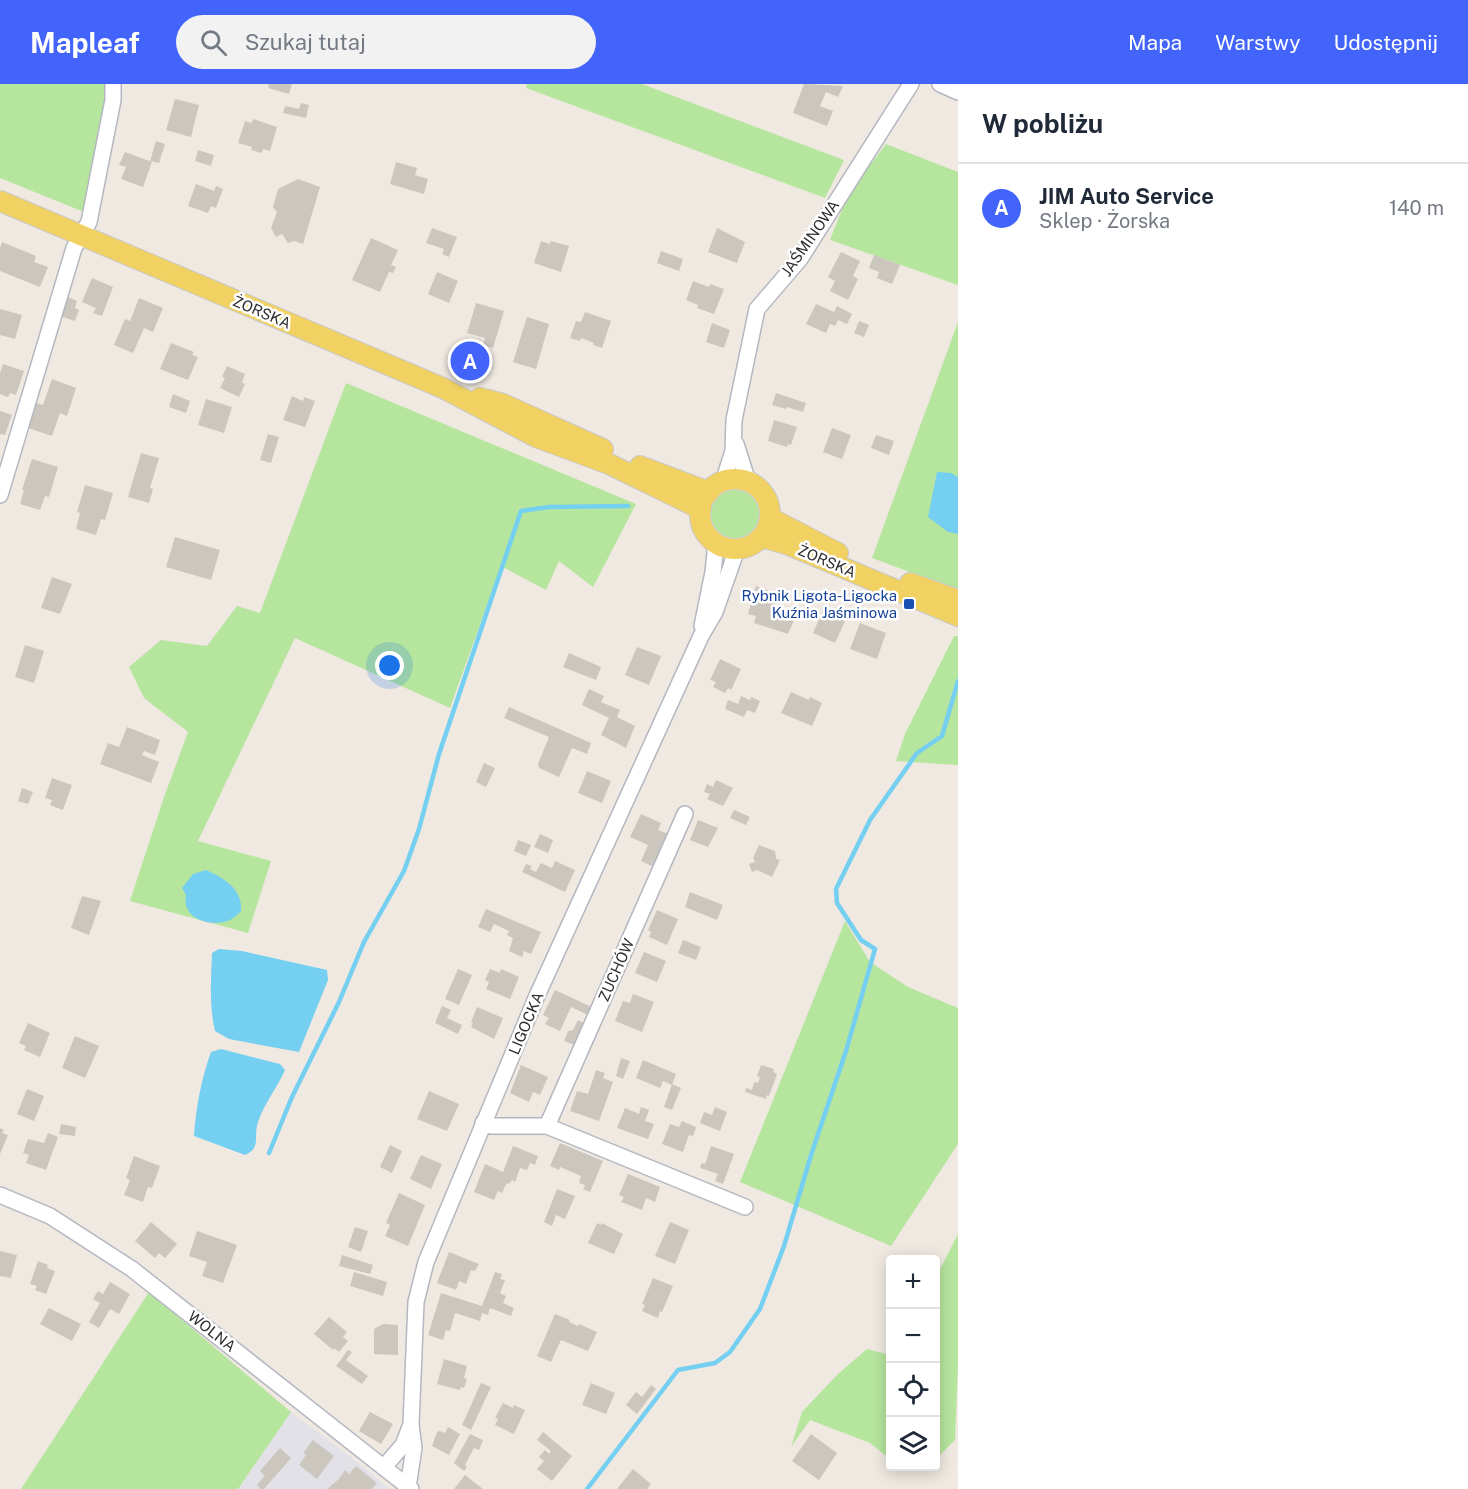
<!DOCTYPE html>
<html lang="pl">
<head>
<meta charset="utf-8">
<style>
	body { margin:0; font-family:"Public Sans",sans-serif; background:#f2f2f3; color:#1f2937 }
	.controls { position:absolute; right:18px; bottom:18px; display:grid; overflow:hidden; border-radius:6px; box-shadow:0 3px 15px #0003 }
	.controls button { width:54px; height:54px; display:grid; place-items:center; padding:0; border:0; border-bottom:2px solid #e0e1e3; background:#fff; color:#1f2937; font:30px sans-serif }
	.you { position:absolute; left:390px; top:582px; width:21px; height:21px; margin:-15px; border:4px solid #fff; border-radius:50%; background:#1a73e8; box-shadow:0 0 0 9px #1a73e833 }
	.badge { display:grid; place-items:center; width:39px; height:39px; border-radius:50%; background:#4264fb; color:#fff; font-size:20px; font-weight:700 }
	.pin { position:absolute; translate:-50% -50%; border:3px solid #fff; box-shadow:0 2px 6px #0006 }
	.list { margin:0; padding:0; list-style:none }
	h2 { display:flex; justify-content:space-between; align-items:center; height:78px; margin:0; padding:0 24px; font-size:26px }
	h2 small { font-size:20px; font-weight:400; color:#747a83 }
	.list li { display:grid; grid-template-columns:39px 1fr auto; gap:18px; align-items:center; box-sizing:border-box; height:90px; padding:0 24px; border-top:2px solid #e0e1e3 }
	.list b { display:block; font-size:22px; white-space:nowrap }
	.list p { margin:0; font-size:20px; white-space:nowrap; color:#747a83 }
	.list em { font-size:20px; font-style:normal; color:#747a83 }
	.icon { flex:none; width:33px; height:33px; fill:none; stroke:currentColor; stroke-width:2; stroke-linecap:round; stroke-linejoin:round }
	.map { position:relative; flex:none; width:958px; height:1405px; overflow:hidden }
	header { display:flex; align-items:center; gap:36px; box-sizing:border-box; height:84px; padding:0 30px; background:#4264fb; color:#fff }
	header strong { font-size:28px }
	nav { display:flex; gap:33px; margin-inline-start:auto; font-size:21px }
	.search { width:420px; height:54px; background:#f2f2f3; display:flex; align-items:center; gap:15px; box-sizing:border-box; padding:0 21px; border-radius:33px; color:#747a83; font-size:22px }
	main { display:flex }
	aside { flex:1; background:#fff }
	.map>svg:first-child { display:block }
	.industrial { fill:#e3e1e8 }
	.green { fill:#b6e59e }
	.water { fill:#75cff0 }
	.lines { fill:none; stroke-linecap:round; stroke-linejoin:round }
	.stream { stroke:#75cff0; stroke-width:4.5 }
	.building { fill:#cbc7bf }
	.minor-casing { stroke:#b4b7c1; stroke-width:18 }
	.major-casing { stroke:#c9c9c9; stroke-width:22 }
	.minor { stroke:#fff; stroke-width:15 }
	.major { stroke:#f2d163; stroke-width:20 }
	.transit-dot { fill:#1a4fb4; stroke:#fff; stroke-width:2 }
	.labels { text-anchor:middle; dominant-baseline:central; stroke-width:5; stroke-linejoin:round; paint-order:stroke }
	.street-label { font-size:15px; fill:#2e2e2e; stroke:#fff }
	.transit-label { font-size:15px; fill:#164399; stroke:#fff; text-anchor:end }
</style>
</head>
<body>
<header>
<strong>Mapleaf</strong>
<div class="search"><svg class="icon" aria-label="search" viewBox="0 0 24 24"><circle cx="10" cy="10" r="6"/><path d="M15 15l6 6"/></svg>Szukaj tutaj</div>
<nav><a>Mapa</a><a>Warstwy</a><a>Udostępnij</a></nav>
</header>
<main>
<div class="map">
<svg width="958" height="1405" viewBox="0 0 958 1405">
	<rect width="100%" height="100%" fill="#efe9e1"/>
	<!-- industrial -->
	<path class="industrial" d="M291,1328L343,1367L390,1405H238Z"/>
	<!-- green -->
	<g class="green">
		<path d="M0,0H112L84,128L0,94Z"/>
		<path d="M527,0H642L844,76L825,114L526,4Z"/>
		<path d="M886,60L958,88V201L830,156L848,110Z"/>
		<path d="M958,238V506L872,474Z"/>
		<path d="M346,299L636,420L593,503L559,477L546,506L501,482L450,624L295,554L198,757L271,777L248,849L130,817L163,716L188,648L144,614L129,583L161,556L207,562L237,522L260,529Z"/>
		<circle cx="735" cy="430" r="24"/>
		<path d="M954,552H958V681L896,677L905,650Z"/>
		<path d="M845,837L870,878L908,903L958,924V1060L891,1162L740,1098Z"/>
		<path d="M958,1150V1281L955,1356L936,1375V1193Z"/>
		<path d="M149,1208L291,1328L238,1405H21Z"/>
		<path d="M867,1265L890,1271V1375L870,1359L810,1336L791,1363L802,1328L838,1290Z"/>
	</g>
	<!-- water -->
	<g class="water">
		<path d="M937,388L951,389L958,393V450L948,448L928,433Z"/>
		<path d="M206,786C224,794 243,805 241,827C238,830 234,834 230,836C211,844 181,835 186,811L182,804L193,790Z"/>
		<path d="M219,865L242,867L327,886L328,896L299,968L229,955L215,947C209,923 211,894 212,869Z"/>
		<path d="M221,965L280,980L285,986C277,1004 264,1020 258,1038C253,1053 262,1063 245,1071L194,1052C196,1023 201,996 211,968Z"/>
	</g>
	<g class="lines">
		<!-- stream -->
		<g class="stream">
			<path d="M269,1069L292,1013L339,918L364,858L404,787L419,745L439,670L521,427L549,423L628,422"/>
			<path d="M587,1405L678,1286L715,1279L730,1268L760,1225L784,1162L812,1068L846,967L875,865L861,856L837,819L836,805L870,736L917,669L942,652L958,597"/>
		</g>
	</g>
	<!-- building -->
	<g class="building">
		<path d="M269,0H292L289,10L268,4Z"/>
		<path d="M804,0L843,2L838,13L826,8L820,22L833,27L827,42L793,29Z"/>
		<path d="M175,15L199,21L191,53L166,46Z"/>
		<path d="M301,19L309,21L306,34L283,29L285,22L299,25Z"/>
		<path d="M253,35L277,43L270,67L263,65L262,69L251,66L252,63L238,59L245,37L252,39Z"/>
		<path d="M156,57L165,60L159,79L150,77Z"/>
		<path d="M198,66L214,71L211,82L195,77Z"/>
		<path d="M125,68L152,78L143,103L121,95L126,83L119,81Z"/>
		<path d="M396,78L417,84L415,91L428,95L424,110L390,100Z"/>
		<path d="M298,95L320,103L303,160L294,157L288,159L282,150L276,153L271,144L277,128L273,123L278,105Z"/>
		<path d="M196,100L214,107L216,102L223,105L216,124L211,122L208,129L188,122Z"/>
		<path d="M432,144L457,153L449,173L442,170L444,165L426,159Z"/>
		<path d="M717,144L745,158L737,179L708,168Z"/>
		<path d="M371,154L398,166L391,181L396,183L393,189L389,188L380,208L352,196Z"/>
		<path d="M541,157L550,160L551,157L569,162L561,188L534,179Z"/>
		<path d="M2,158L36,172L34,178L48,183L40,203L0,187V164Z"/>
		<path d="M661,167L683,175L679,187L657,179Z"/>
		<path d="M841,168L860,177L853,192L858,195L848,216L830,207L835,197L828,193Z"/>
		<path d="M874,171L900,181L892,200L877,194L879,188L869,184Z"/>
		<path d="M437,188L458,197L449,219L428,210Z"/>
		<path d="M92,194L113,203L102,232L93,229L96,224L82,218Z"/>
		<path d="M693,197L709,203L710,200L724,205L714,230L697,224L698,221L686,216Z"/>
		<path d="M66,212L77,217L75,224L79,226L75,237L60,232Z"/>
		<path d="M139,214L163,224L153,248L144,244L133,269L114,261L125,235L130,237Z"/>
		<path d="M476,219L504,227L493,264L483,261L485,254L467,249Z"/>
		<path d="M816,220L834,228L837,222L852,230L847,240L838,236L835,242L830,240L826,249L806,240Z"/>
		<path d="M0,225L22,231L15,255L0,251Z"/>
		<path d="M585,228L611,237L602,264L593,261L594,259L581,254L580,257L570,254L576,237L581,238Z"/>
		<path d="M527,233L549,240L536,285L513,278Z"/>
		<path d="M859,237L869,241L864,253L854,249Z"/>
		<path d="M712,239L730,246L724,264L706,258Z"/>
		<path d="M171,259L194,268L192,271L198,273L188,296L160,285Z"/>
		<path d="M3,280L24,287L16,311L10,309L8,313L0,310V289Z"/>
		<path d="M227,282L245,290L242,298L245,300L239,313L220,304L225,294L222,293Z"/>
		<path d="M52,295L76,304L67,332L60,329L52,352L28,344L36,319L43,321Z"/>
		<path d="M776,309L806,319L803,328L787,323L786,325L772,321Z"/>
		<path d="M173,310L190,317L186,329L169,323Z"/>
		<path d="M292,312L303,317L304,313L315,317L305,343L283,336Z"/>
		<path d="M206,315L232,323L224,349L198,341Z"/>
		<path d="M0,327L12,331L5,351L0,350Z"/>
		<path d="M774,336L797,343L791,361L788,360L787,363L768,357Z"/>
		<path d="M832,344L851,351L842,375L823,368Z"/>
		<path d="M268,350L279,353L271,379L260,376Z"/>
		<path d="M876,351L894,357L889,371L871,364Z"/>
		<path d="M141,369L159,374L150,404L153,405L149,419L128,413Z"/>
		<path d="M32,375L58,383L49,413L45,412L40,426L20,420L24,406H22Z"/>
		<path d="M85,401L113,409L105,436L101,435L96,451L76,445L80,429L77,428Z"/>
		<path d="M175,453L220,466L211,496L166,483Z"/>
		<path d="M52,493L72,500L60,530L41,524Z"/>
		<path d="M756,502L778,510L772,529L794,536L788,550L754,539L756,532L748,530Z"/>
		<path d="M823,526L845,537L835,559L813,549Z"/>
		<path d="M860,539L886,549L877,575L850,565Z"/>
		<path d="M25,561L44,567L34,599L15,593Z"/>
		<path d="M637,563L661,572L649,601L625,591Z"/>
		<path d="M569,569L601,583L596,596L563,583Z"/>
		<path d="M720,575L741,585L731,606L728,604L725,609L713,603L716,598L710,596Z"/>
		<path d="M589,605L604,612L601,618L620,626L617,633L635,642L626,664L601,651L609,634L582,621Z"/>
		<path d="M791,608L809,616L810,613L822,619L812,642L781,629Z"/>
		<path d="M741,612L750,616L751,613L760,617L755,629L747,626L744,633L725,625L728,616L738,620Z"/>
		<path d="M509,623L591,659L587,670L572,664L559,693L539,684L538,680L549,653L504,634Z"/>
		<path d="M127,643L160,656L155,671L144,667L142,671L159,678L151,699L100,680L108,659L119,663Z"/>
		<path d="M484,679L495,684L486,703L476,698Z"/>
		<path d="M587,687L611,697L602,719L578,709Z"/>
		<path d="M52,694L72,701L63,726L50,721L52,716L45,714Z"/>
		<path d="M716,696L733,704L723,722L707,715L710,710L704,708L707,700L713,703Z"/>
		<path d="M22,704L33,708L28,720L18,717Z"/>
		<path d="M734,726L750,733L746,741L730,734Z"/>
		<path d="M641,730L661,739L658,746L669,750L657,777L655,776L652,782L641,777L648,761L630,753Z"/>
		<path d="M698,736L718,744L708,763L690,756Z"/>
		<path d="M540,750L553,756L548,769L534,763Z"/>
		<path d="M518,756L531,761L526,772L514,767Z"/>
		<path d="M759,761L775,767L776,775L780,776L772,793L757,786L752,788L749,780L755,778L753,774Z"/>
		<path d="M555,777L575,786L565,808L522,788L526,780L532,782L530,785L536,788L541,779L552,784Z"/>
		<path d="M690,808L723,821L717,836L685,823Z"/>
		<path d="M82,812L101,817L89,851L71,844Z"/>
		<path d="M486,825L541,848L531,870L524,867L522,873L509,867L513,854L507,851L509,847L494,840L490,848L478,843Z"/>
		<path d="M657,826L678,835L667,861L649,853L651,848L648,846Z"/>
		<path d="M683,856L701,863L696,876L678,869Z"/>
		<path d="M644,868L666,877L657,898L635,889Z"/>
		<path d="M458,885L472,891L459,921L445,915Z"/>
		<path d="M490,885L500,889L501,885L519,893L510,915L486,905L489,898L485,896Z"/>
		<path d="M555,906L594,924L590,932L571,923L560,947L545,940L549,934L543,931Z"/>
		<path d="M633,910L654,918L642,948L615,937L623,917L630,919Z"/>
		<path d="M442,922L451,926L447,934L462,941L458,950L435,939Z"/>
		<path d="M477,923L503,934L494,955L471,943L473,939L471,938Z"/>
		<path d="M578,936L586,940L577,962L564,957L568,947L573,946Z"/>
		<path d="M28,939L50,949L40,973L24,966L26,962L19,959Z"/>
		<path d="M75,952L99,962L85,994L62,984Z"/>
		<path d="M621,974L630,977L623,995L616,992Z"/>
		<path d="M643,976L676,990L672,1001L663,997L660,1004L636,994Z"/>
		<path d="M521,981L548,993L540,1011L533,1008L529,1018L510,1009Z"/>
		<path d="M761,981L774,985L773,988L777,990L769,1012L767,1011L766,1015L745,1008L746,1004L752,1006L754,998L758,999L760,993L757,992Z"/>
		<path d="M596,986L605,989L603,994L613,998L599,1037L570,1027L577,1007L588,1010Z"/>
		<path d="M672,1000L681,1004L672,1026L664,1023Z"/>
		<path d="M27,1005L44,1012L34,1037L17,1030Z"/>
		<path d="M429,1007L459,1020L447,1047L417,1035Z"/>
		<path d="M641,1023L649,1026L645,1037L654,1040L648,1055L617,1044L625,1024L639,1030Z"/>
		<path d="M715,1023L727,1028L720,1047L700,1039L704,1028L712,1031Z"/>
		<path d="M682,1037L696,1043L693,1052L689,1051L683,1068L662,1060L670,1040L679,1043Z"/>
		<path d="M61,1040L76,1043L75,1052L59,1050Z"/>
		<path d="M0,1044L4,1046L2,1049L8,1051L0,1070Z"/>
		<path d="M48,1049L58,1053L46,1086L26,1079L29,1071L23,1069L28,1055L44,1059Z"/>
		<path d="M560,1059L603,1077L590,1108L583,1105L585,1101L579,1099L581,1092L560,1083L559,1086L550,1082Z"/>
		<path d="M390,1061L402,1067L392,1089L380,1083Z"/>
		<path d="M513,1062L538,1072L535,1081L530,1079L527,1086L520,1084L515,1098L512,1096L510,1099L506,1100L502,1109L498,1107L494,1116L474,1108L485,1080L503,1088Z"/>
		<path d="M711,1062L734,1070L723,1100L715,1097L718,1090L700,1084L702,1079L705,1080Z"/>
		<path d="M421,1071L442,1080L431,1105L410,1095Z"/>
		<path d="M134,1072L160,1082L152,1104L148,1103L143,1118L124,1111L130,1096L126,1094Z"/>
		<path d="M628,1090L660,1103L655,1118L646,1114L642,1126L621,1118L624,1113L619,1111Z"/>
		<path d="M557,1105L575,1112L565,1135L556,1131L552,1142L544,1138Z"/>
		<path d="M399,1109L425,1121L408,1162L385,1152L390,1141L386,1139Z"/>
		<path d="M151,1138L177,1160L165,1174L159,1169L155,1174L135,1157Z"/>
		<path d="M670,1138L689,1146L675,1180L655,1172Z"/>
		<path d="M597,1139L601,1141L602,1139L623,1150L614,1170L588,1159Z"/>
		<path d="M355,1143L368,1147L361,1168L348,1163Z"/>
		<path d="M197,1147L237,1161L223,1199L202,1192L207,1178L189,1172Z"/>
		<path d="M0,1167L17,1171L11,1194L0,1192Z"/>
		<path d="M449,1168L479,1180L475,1187L471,1186L466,1200L459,1197L456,1206L437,1199Z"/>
		<path d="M342,1171L373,1181L370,1190L339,1182Z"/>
		<path d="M38,1177L48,1181L47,1184L55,1187L46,1210L35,1206L37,1202L30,1200Z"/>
		<path d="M354,1188L387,1198L383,1212L350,1202Z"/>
		<path d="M495,1188L502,1190L500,1195L505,1196L500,1209L506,1212L503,1219L514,1224L511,1232L490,1224L488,1231L482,1229L480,1237L455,1229L450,1247L446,1246L443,1256L428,1251L441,1209L482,1222Z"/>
		<path d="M653,1194L673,1202L662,1228L660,1227L658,1234L642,1227L645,1221L642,1220Z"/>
		<path d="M110,1198L130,1210L119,1230L110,1225L99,1244L89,1238L100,1219L93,1215L98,1207L103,1210Z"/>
		<path d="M49,1224L81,1240L72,1257L40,1240Z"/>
		<path d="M555,1230L570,1236L569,1238L578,1242L579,1240L597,1248L588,1267L561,1256L551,1278L537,1272Z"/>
		<path d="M329,1233L347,1248L343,1253L348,1257L339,1268L334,1264L333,1266L314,1250Z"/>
		<path d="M383,1240L398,1241V1271L374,1270V1245Z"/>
		<path d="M348,1266L352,1268L346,1276L368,1292L362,1300L336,1282Z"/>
		<path d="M444,1275L467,1282L464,1294L467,1295L464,1304L461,1303L460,1306L437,1300Z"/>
		<path d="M481,1299L491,1303L471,1346L462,1341Z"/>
		<path d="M591,1299L615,1309L606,1330L582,1321Z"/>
		<path d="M651,1301L656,1305L637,1330L626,1321L636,1308L642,1313Z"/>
		<path d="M503,1319L513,1324L514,1321L525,1326L514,1350L495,1341L498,1335L495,1334Z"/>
		<path d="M370,1328L393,1340L381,1360L359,1347Z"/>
		<path d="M448,1343L460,1350L449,1371L432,1362L437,1348L440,1347L445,1349Z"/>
		<path d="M543,1348L572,1372L552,1397L537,1385L544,1377L539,1373L545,1366L549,1370L551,1367L537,1356Z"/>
		<path d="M470,1350L483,1356L479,1366L474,1364L465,1381L467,1383L464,1387L454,1379Z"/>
		<path d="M811,1350L837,1369L819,1396L792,1377Z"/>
		<path d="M313,1356L334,1372L317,1395L299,1381L306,1371L303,1369Z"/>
		<path d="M280,1364L291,1374L264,1405H261L257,1401L265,1392L260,1387Z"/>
		<path d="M356,1382L377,1399L372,1405H327L339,1395L345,1386L349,1390Z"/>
		<path d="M633,1385L651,1400L647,1405H617Z"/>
		<path d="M465,1391L483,1405H454Z"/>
	</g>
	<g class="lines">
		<defs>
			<g id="minor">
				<path d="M940,0L958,8"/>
				<path d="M736,360L748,398"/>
				<path d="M723,398L733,367L734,336L757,225L800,175L911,0"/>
				<path d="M0,411L74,164L89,138L113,16V0"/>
				<path d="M702,542L713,488L716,459"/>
				<path d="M483,1039L491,1042H547L745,1123"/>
				<path d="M547,1042L685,730"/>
				<path d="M0,1111L50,1132L132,1185L411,1405"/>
				<path d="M384,1383L403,1361L410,1343"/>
				<path d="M408,1403L414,1364L411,1341L416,1218L426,1178L536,914L701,552L715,528L737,465"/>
			</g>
			<g id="major">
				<path d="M0,117L443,304L536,353L609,380L701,425"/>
				<path d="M480,314L503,320L603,365"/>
				<path d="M640,382L709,408"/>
				<circle cx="735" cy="430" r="35"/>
				<path d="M770,434L838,469"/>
				<path d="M762,453L789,461L958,532"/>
				<path d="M910,499L958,516"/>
			</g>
		</defs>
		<!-- minor casing -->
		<use href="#minor" class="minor-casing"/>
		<!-- major casing -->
		<use href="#major" class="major-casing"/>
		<!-- minor -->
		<use href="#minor" class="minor"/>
		<!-- major -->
		<use href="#major" class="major"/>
	</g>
	<!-- markers -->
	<rect class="transit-dot" x="903" y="514" width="12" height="12" rx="3"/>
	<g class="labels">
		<!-- street labels -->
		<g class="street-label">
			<text transform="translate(810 154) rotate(-55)">JAŚMINOWA</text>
			<text transform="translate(262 228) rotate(23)">ŻORSKA</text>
			<text transform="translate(827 477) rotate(23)">ŻORSKA</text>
			<text transform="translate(616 886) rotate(-66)">ZUCHÓW</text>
			<text transform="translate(526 939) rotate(-67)">LIGOCKA</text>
			<text transform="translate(212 1247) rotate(38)">WOLNA</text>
		</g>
		<!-- transit labels -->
		<g class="transit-label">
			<text x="897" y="511">Rybnik Ligota-Ligocka<tspan x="897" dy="17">Kuźnia Jaśminowa</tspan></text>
		</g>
	</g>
</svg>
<div class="controls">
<button>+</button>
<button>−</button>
<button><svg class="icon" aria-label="locate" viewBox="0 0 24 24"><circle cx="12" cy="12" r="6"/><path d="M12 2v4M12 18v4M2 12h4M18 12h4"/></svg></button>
<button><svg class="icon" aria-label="layers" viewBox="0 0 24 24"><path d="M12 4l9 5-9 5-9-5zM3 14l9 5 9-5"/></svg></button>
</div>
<div class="you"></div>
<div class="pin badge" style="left:470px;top:277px">A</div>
</div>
<aside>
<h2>W pobliżu<small></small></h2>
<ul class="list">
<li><span class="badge">A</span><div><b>JIM Auto Service</b><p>Sklep · Żorska</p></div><em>140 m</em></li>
</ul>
</aside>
</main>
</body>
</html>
